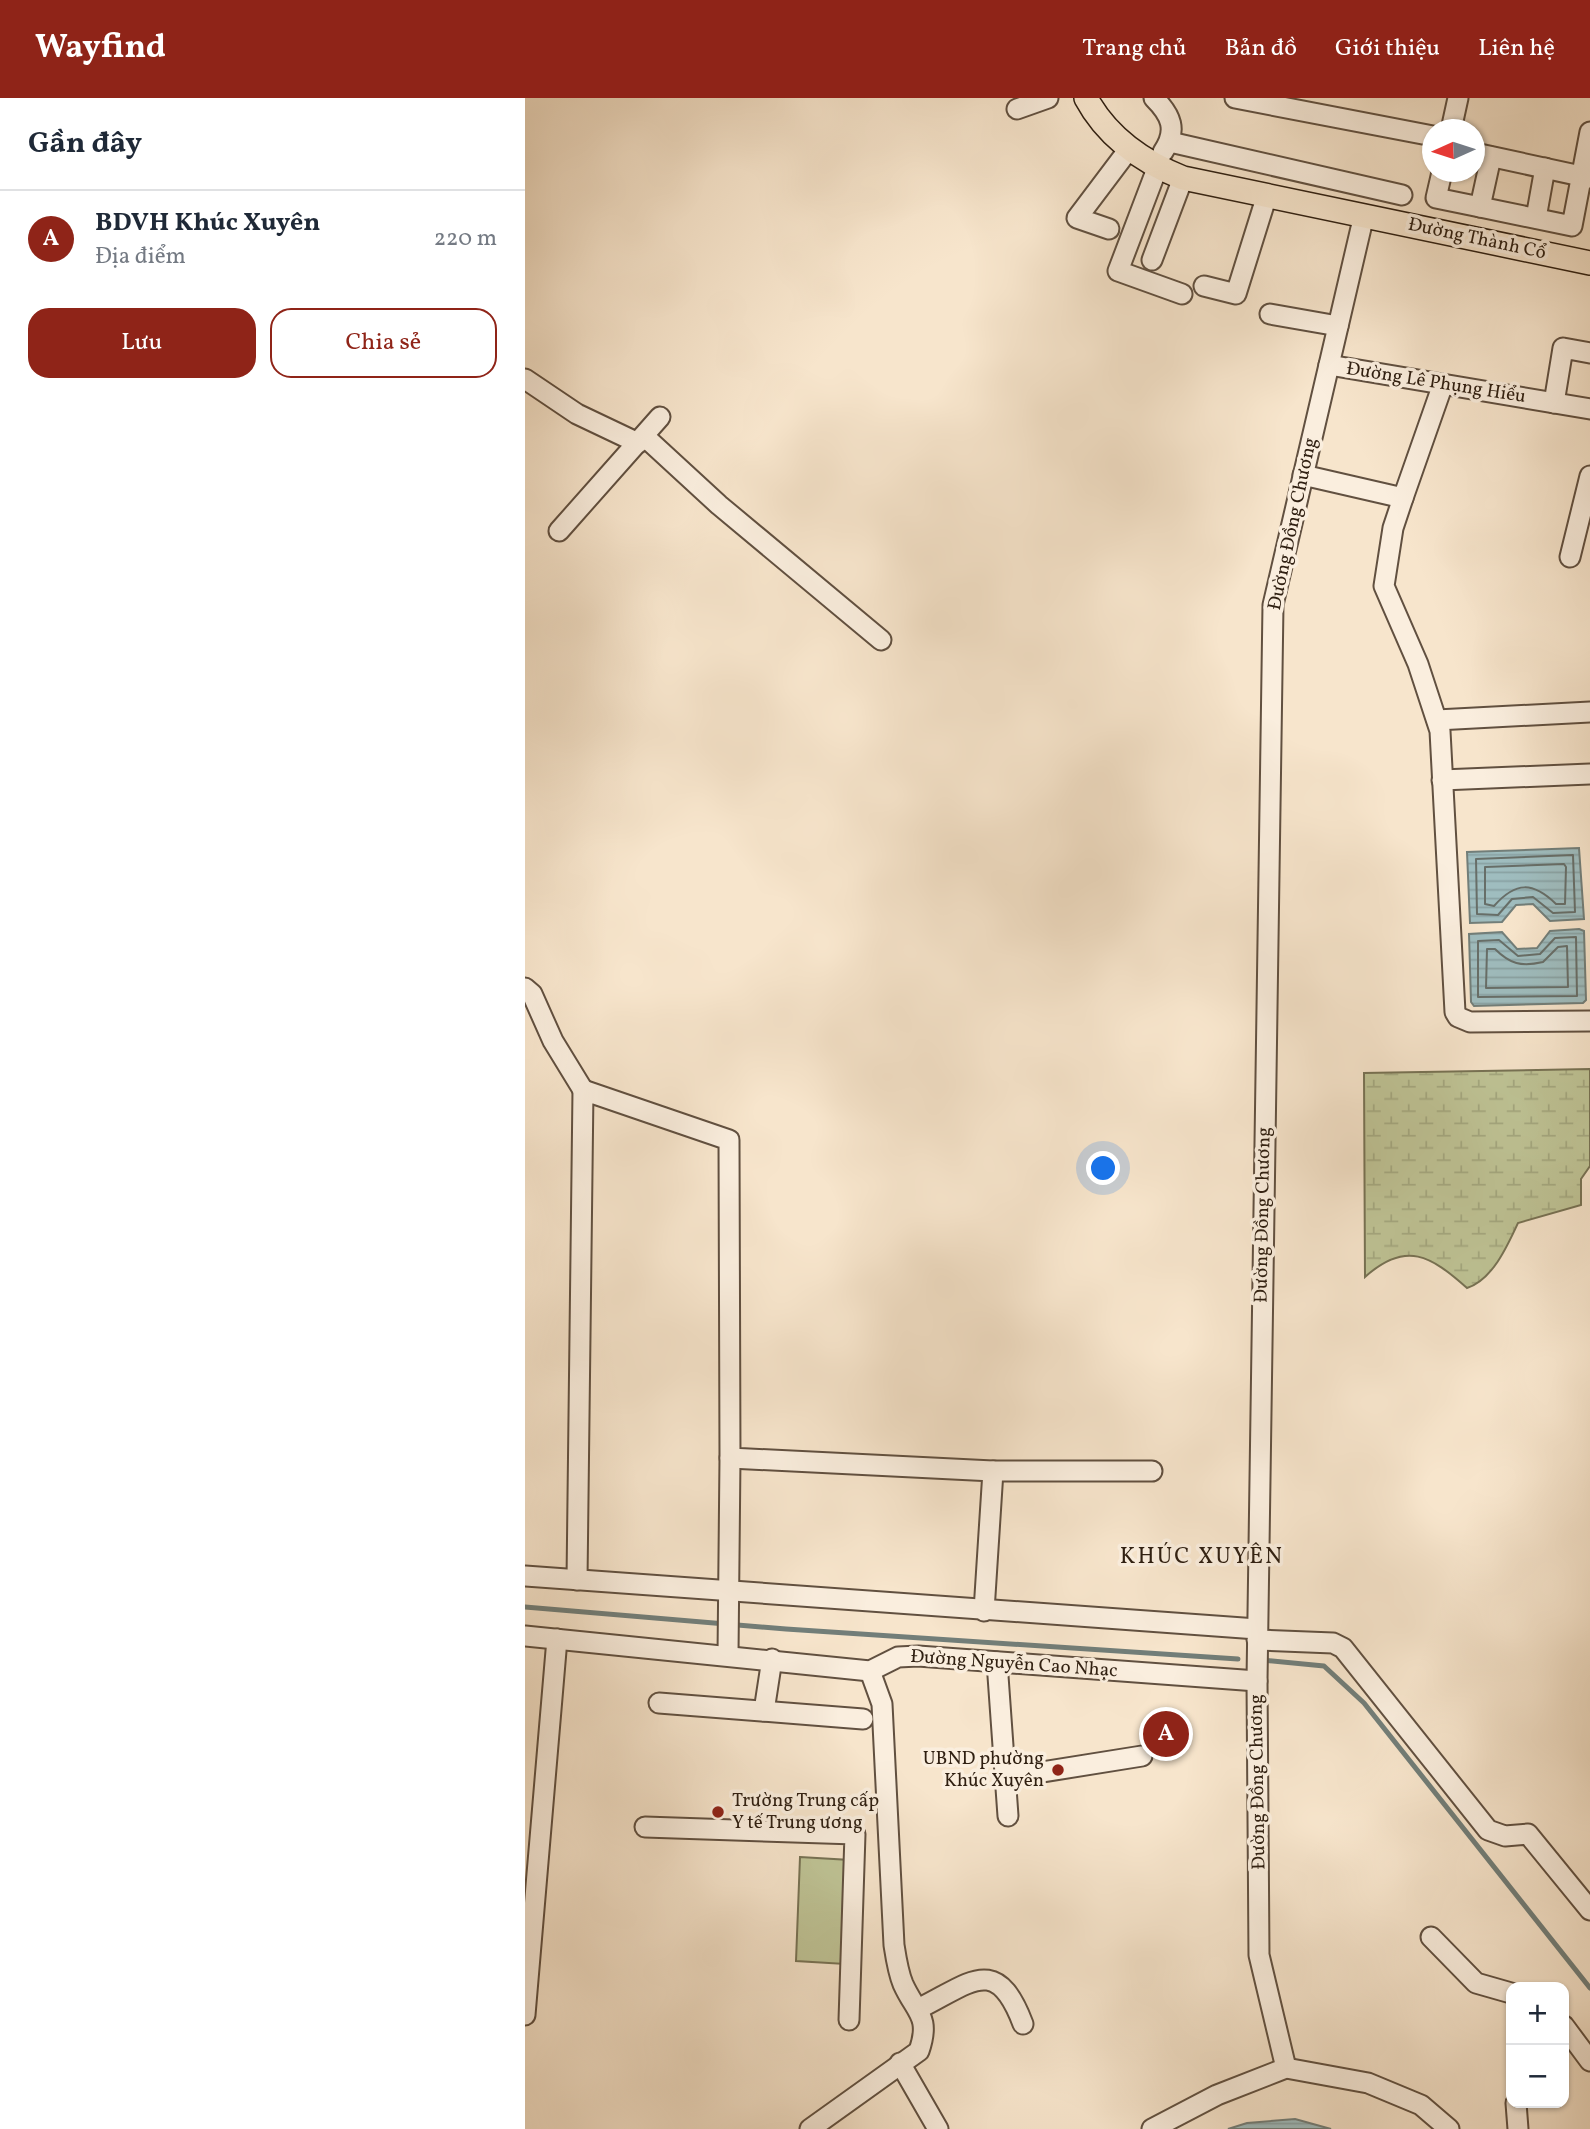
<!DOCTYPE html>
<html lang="vi">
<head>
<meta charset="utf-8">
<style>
	body { margin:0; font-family:Vollkorn,serif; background:#f2f2f3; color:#1f2937 }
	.controls { position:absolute; right:21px; bottom:21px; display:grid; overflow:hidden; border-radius:14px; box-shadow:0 2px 5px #0004 }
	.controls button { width:63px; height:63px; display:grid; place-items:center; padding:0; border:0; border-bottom:2px solid #e0e1e3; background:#fff; color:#1f2937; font:35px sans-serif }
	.compass { position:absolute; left:897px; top:21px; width:63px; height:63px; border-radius:50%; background:#fff; box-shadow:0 2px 5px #0004; rotate:267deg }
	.you { position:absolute; left:579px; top:1071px; width:24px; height:24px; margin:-18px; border:5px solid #fff; border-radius:50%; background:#1a73e8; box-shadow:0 0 0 10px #1a73e833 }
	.badge { display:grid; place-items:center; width:46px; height:46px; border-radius:50%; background:#8f2418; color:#fff; font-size:23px; font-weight:700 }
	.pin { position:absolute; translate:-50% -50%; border:4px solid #fff; box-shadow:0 2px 7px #0006 }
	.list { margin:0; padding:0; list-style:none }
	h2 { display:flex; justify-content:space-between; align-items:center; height:91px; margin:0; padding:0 28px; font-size:30px }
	h2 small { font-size:23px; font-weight:400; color:#747a83 }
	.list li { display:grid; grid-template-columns:46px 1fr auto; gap:21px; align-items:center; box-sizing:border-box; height:98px; padding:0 28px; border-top:2px solid #e0e1e3 }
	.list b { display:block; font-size:26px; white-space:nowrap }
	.list p { margin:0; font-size:23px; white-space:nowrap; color:#747a83 }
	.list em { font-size:23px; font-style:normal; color:#747a83 }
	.actions { display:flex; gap:14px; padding:21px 28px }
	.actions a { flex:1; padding:16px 0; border:2px solid #8f2418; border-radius:21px; text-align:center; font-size:24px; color:#8f2418 }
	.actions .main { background:#8f2418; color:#fff }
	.map { position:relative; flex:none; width:1065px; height:2031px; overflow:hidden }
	header { display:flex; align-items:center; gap:42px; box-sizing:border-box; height:98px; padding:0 35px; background:#8f2418; color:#fff }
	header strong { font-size:33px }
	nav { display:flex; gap:38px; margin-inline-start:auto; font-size:24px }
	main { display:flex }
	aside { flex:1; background:#fff }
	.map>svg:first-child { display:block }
	.wetland { fill:url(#wetland-marsh); stroke:#777254; stroke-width:2 }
	.pitch { fill:#bfc496; stroke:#777254; stroke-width:2 }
	.water { fill:url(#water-rules); stroke:#727e79; stroke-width:2 }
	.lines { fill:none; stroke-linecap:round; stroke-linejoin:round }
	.shore { stroke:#676e68; stroke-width:2 }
	.stream { stroke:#727e79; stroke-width:5 }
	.minor-casing { stroke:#615040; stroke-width:23 }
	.major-casing { stroke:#2f1f11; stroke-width:26 }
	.minor { stroke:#faeede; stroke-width:19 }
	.major { stroke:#f7e5cc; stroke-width:23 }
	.poi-dot { fill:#8f2418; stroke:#faeede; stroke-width:2.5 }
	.labels { text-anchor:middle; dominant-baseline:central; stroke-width:7; stroke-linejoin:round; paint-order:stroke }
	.street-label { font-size:19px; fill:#2f1f11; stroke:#faeede }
	.poi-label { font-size:19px; fill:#2f1f11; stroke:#faeede; text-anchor:end }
	.quarter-label { font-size:23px; letter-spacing:2px; fill:#2f1f11; stroke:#faeede }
</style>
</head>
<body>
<header>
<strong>Wayfind</strong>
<nav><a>Trang chủ</a><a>Bản đồ</a><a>Giới thiệu</a><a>Liên hệ</a></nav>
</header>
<main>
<aside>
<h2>Gần đây<small></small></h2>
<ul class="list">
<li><span class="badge">A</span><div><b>BDVH Khúc Xuyên</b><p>Địa điểm</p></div><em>220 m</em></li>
</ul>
<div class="actions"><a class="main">Lưu</a><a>Chia sẻ</a></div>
</aside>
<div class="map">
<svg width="1065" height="2031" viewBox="0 0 1065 2031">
	<defs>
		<pattern id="wetland-marsh" width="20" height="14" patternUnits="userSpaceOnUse" patternTransform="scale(1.75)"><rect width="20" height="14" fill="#bfc496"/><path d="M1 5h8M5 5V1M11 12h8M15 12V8" fill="none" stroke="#a4a880"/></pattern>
		<pattern id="water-rules" width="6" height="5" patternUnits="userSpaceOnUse" patternTransform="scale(1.75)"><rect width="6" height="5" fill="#9fbdbf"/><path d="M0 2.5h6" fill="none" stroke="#89a2a3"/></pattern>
	</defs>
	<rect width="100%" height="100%" fill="#f7e5cc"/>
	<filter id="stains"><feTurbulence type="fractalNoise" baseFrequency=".00286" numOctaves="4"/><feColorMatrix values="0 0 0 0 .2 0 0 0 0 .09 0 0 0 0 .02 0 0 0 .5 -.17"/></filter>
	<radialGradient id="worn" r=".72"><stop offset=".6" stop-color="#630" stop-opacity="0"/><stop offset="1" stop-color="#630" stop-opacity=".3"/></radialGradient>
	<!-- wetland -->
	<path class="wetland" d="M1065,971V1068L1056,1081V1107L993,1125C982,1149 967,1182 942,1190C906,1158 881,1142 840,1179L839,975Z"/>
	<!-- pitch -->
	<path class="pitch" d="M275,1759L325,1762L320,1866L271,1863Z"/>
	<!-- water -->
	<g class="water">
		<path d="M1054,750L1059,821L1025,823L1008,806L991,807L977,824L945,825L942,754Z"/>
		<path d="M1054,831L1059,833L1061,902L1058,905L949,908L946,904L944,836L977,834L992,851L1012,850L1025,833Z"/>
		<path d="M770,2021L806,2031H703L722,2025Z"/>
	</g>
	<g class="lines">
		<!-- shore -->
		<g class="shore">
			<path d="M1048,757L1050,814L1028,815L1008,799L987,801L973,817L952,816L951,761Z"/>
			<path d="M1039,766L1041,769L1040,806H1031C1008,784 991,783 969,808L960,806V769Z"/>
			<path d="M1051,839L1052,898L953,899V843L974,842L993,858L1015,856L1030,840Z"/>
			<path d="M1042,848L1043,889L961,890L962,851H970C985,866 996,869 1018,864L1033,849Z"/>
		</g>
		<!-- stream -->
		<g class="stream">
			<path d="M0,1509L261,1531L713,1561"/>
			<path d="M737,1562L799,1568L839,1605L1065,1890"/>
		</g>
		<defs>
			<g id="minor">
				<path d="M629,0C646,17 653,32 638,54"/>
				<path d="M710,0L908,38"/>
				<path d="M492,11L523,0"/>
				<path d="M926,32L933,0"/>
				<path d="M645,44L877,97"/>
				<path d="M950,55L1065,80"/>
				<path d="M966,59L955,109L1047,128L1065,34"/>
				<path d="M633,68L593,173L657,196"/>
				<path d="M917,74L911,100L955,109"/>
				<path d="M1011,120L1020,70"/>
				<path d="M584,131L552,120L604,51"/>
				<path d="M627,162L658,80"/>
				<path d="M679,188L711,196L742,97"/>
				<path d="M745,216L813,228"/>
				<path d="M804,267L1065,311"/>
				<path d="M0,281L52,316L113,345"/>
				<path d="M1029,305L1038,250L1065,255"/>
				<path d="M119,338L194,407L356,542"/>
				<path d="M778,377L878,400L918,286"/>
				<path d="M878,400L868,430L859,488L893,566L915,633L930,914L933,919L945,924L1065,923"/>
				<path d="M34,433L135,319"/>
				<path d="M1045,459L1065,378"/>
				<path d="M912,622L1065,614"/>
				<path d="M917,682L1065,676"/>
				<path d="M0,890L7,896L28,943L58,992"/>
				<path d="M0,1478L732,1531"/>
				<path d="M52,1482L58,992L204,1042L205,1360L468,1373H627"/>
				<path d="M459,1513L468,1373"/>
				<path d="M0,1538L345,1573L373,1559L393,1558L732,1583"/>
				<path d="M732,1542L808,1545L818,1550L963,1732L980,1738L1003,1736L1065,1812"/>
				<path d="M203,1557L205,1360"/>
				<path d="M472,1564L483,1718"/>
				<path d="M134,1605L338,1621"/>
				<path d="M239,1613L247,1561"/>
				<path d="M480,1680L617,1658"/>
				<path d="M120,1729L330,1736L324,1922"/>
				<path d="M906,1839L951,1885L986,1895"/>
				<path d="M393,1911C446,1885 471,1855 498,1926"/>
				<path d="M0,1917L32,1541"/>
				<path d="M1039,1928L1065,1963"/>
				<path d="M375,1965L413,2031"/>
				<path d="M761,1970L734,1857L732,1583L748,507L839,117"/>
				<path d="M991,2005L993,2031"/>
				<path d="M285,2031L394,1953C406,1918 391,1915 378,1886C373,1874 371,1860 369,1847L357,1606L345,1573"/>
				<path d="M627,2031L692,1997L761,1970L843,1985L896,2007L924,2031"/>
			</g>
			<path id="major" d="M561,0C582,39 618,64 658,80L1065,165"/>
		</defs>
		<!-- minor casing -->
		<use href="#minor" class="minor-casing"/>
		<!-- major casing -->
		<use href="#major" class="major-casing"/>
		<!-- minor -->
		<use href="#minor" class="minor"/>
		<!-- major -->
		<use href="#major" class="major"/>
	</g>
	<!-- markers -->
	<g class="poi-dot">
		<circle cx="533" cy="1672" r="7"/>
		<circle cx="193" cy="1714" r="7"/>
	</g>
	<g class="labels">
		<!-- street labels -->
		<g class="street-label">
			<text transform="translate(952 141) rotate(12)">Đường Thành Cổ</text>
			<text transform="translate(911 285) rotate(9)">Đường Lê Phụng Hiểu</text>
			<text transform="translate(768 426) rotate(-78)">Đường Đồng Chương</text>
			<text transform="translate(738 1117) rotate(-89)">Đường Đồng Chương</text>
			<text transform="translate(489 1566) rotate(4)">Đường Nguyễn Cao Nhạc</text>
			<text transform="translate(733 1684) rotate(-91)">Đường Đồng Chương</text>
		</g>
		<!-- poi labels -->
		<g class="poi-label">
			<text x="519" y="1661">UBND phường<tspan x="519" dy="22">Khúc Xuyên</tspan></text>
			<text x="207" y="1703" text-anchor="start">Trường Trung cấp<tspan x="207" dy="22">Y tế Trung ương</tspan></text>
		</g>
		<!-- quarter labels -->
		<g class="quarter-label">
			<text x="677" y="1459">KHÚC XUYÊN</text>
		</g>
	</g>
	<rect width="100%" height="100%" filter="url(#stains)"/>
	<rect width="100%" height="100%" fill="url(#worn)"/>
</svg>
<div class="controls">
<button>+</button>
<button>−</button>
</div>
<svg class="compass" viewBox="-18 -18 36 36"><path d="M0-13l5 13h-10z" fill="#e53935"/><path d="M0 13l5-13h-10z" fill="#747a83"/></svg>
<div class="you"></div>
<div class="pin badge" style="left:641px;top:1636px">A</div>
</div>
</main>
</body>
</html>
